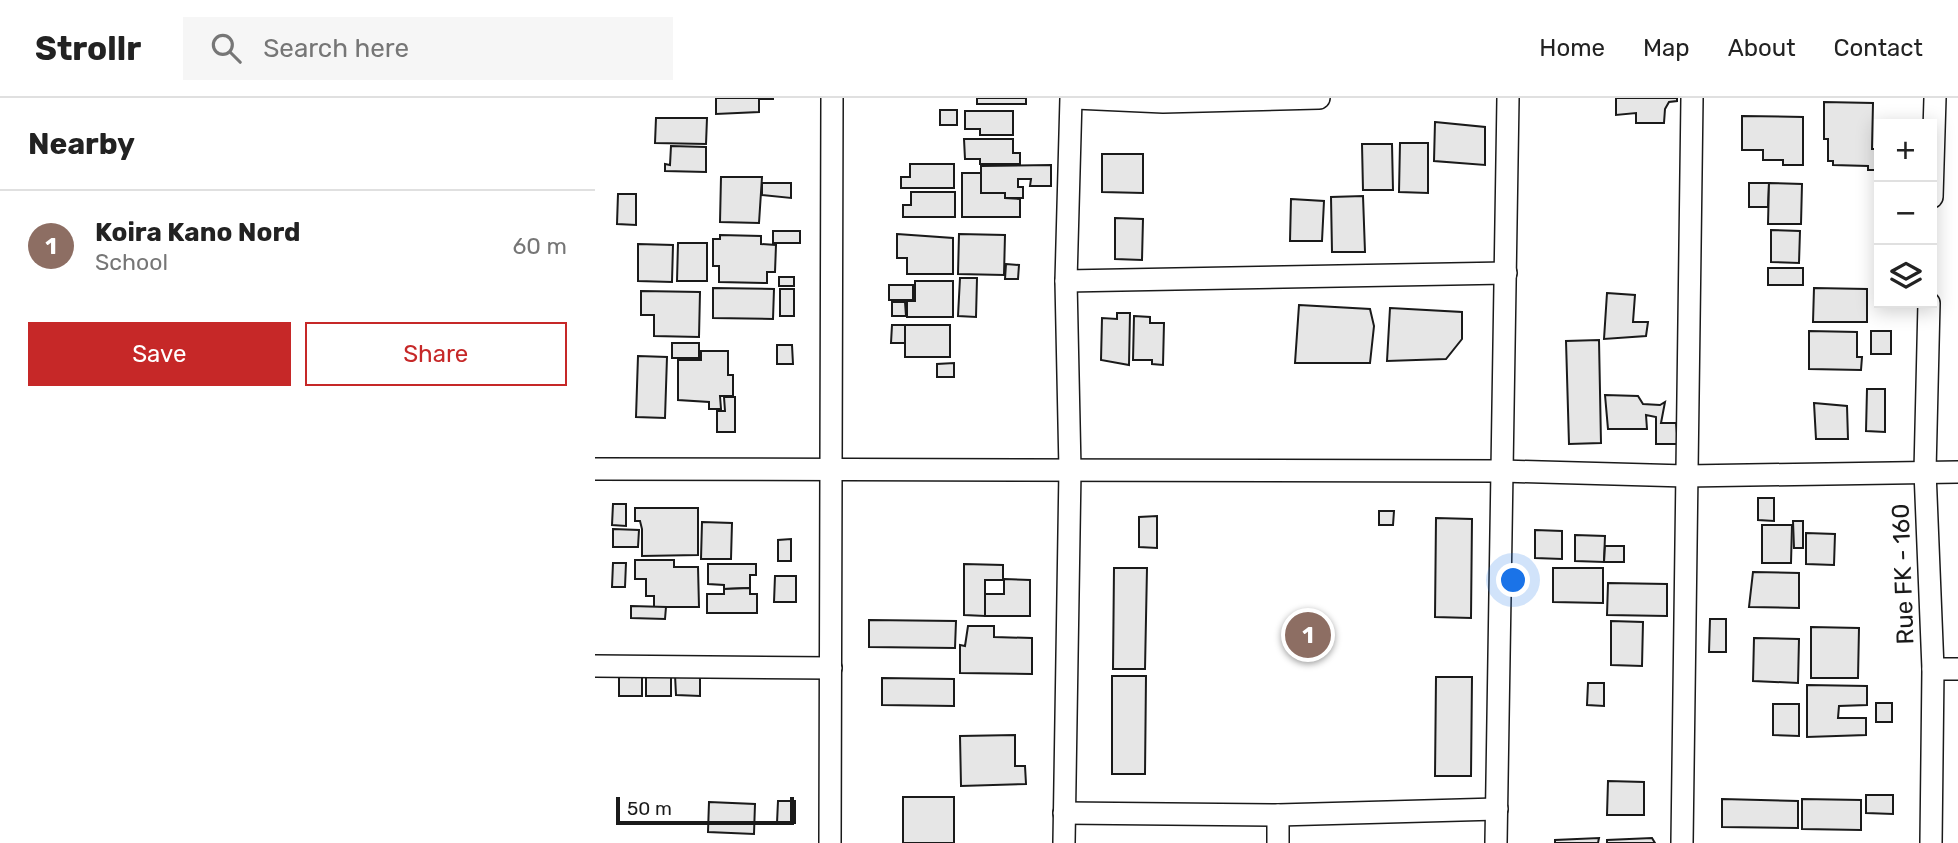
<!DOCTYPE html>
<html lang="en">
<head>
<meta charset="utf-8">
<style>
	body { margin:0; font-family:Rubik,sans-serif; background:#f6f6f6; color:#222 }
	.controls { position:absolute; right:21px; top:21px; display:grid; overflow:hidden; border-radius:0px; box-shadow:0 4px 18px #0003 }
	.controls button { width:63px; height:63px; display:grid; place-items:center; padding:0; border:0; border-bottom:2px solid #e0e0e0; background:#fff; color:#222; font:35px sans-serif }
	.scale { position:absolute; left:21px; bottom:18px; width:178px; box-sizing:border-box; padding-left:7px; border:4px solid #1a1a1a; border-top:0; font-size:19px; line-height:24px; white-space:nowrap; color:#1a1a1a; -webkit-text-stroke:5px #fff; paint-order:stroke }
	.you { position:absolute; left:919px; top:483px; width:24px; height:24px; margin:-18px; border:5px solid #fff; border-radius:50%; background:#1a73e8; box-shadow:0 0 0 10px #1a73e833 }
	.badge { display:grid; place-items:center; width:46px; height:46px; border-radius:50%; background:#c62828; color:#fff; font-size:23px; font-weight:700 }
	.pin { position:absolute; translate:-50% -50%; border:4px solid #fff; box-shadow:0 2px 7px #0006 }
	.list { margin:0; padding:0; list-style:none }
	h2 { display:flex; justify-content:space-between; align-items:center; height:91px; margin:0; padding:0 28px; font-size:30px }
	h2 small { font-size:23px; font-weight:400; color:#767676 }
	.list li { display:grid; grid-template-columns:46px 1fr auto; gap:21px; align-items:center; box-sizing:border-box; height:112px; padding:0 28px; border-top:2px solid #e0e0e0 }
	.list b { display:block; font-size:26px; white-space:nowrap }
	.list p { margin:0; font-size:23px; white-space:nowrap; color:#767676 }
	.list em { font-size:23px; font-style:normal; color:#767676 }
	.actions { display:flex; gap:14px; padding:21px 28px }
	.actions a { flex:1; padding:16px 0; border:2px solid #c62828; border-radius:0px; text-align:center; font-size:24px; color:#c62828 }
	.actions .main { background:#c62828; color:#fff }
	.icon { flex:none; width:38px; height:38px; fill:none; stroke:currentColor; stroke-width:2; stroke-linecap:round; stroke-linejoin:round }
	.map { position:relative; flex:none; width:1363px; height:745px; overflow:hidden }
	header { display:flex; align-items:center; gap:42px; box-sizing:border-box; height:98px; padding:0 35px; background:#fff; border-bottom:2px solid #e0e0e0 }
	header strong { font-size:33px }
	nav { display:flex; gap:38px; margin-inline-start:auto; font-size:24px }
	.search { width:490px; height:63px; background:#f6f6f6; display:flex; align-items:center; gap:18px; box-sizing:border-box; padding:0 24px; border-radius:0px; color:#767676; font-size:26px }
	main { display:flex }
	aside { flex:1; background:#fff }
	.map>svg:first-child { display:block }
	.building { fill:#e6e6e6; stroke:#1a1a1a; stroke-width:2 }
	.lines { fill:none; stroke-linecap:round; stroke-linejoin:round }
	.minor-casing { stroke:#1a1a1a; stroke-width:24 }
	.minor { stroke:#fff; stroke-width:21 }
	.labels { text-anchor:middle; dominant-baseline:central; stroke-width:5; stroke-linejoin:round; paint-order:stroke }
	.street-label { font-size:24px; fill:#1a1a1a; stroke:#fff }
</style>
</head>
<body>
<header>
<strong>Strollr</strong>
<div class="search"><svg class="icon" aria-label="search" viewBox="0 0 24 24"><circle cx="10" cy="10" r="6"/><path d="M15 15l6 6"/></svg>Search here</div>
<nav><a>Home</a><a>Map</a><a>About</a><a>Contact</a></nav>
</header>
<main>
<aside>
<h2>Nearby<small></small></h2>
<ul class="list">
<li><span class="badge" style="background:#8d6e63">1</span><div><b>Koira Kano Nord</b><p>School</p></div><em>60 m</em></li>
</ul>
<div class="actions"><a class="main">Save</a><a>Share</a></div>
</aside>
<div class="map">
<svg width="1363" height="745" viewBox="0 0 1363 745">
	<rect width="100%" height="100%" fill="#fff"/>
	<!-- building -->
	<g class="building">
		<path d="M121,0H178V1H164V14L121,16Z"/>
		<rect x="382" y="0" width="49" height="6"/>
		<path d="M1021,0H1082V3L1074,4L1070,11L1069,25H1041V15L1021,17Z"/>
		<path d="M1229,4L1278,5L1277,51H1284V72H1273V68L1238,67V63H1233V41H1229Z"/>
		<rect x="345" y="12" width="17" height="15"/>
		<path d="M370,13H418V37H385V31H370Z"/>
		<path d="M1147,18L1208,19V67H1188V62H1168V52H1147Z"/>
		<path d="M61,20H112L111,46L60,45Z"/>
		<path d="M840,24L890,29V67L839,63Z"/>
		<path d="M369,41H418V55H425V66H385V61H370Z"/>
		<path d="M805,45H833V95L804,94Z"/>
		<path d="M767,46H797L798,92H768Z"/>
		<path d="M76,48L111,49V74L70,73V66L75,67Z"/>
		<path d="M507,56H548V95L507,94Z"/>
		<path d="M315,66H359V90H306V79H315Z"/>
		<path d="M456,67V88H435L436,81H423V89H428V100H410V95H386V68Z"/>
		<path d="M367,75H386V95H410V100L425,101V119H367Z"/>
		<path d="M126,79H167L164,125L125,124Z"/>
		<path d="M167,85H196V100L167,97Z"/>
		<path d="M1154,85H1174L1173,109H1154Z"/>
		<path d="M1174,85L1207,86L1206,126H1173Z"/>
		<path d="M316,94H360V119H308V107H316Z"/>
		<path d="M23,96H41V127L22,126Z"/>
		<path d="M768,98L770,154H737L736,99Z"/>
		<path d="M696,101L729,103L727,143H695Z"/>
		<path d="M520,120L548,121L547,162L520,161Z"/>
		<path d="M1176,132L1205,133L1204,165L1176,164Z"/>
		<rect x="178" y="133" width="27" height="12"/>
		<path d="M302,136L358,140V176H312V160H302Z"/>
		<path d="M364,136L410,137L409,177L363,176Z"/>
		<path d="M125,137L166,138V146L181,147L180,174H172V185L124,184V168H118V141H125Z"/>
		<path d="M83,145H112V183H82Z"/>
		<path d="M43,146L78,147L77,184L43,183Z"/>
		<path d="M411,166L424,167L423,181H410Z"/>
		<rect x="1173" y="170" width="35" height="17"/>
		<rect x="184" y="179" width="15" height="9"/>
		<path d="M365,180H382L381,219L363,218Z"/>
		<path d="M320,183H358V219H312V203H320Z"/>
		<rect x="294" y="187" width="24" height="15"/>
		<path d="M118,190L179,191L178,221L118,220Z"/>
		<path d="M1219,190L1272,191V224H1218Z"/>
		<rect x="185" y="191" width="14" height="27"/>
		<path d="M46,193L105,194L104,239L59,238V217H46Z"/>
		<path d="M1012,195L1040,197L1038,224H1053L1051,238L1009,241Z"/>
		<path d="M297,204H310L311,218H297Z"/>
		<path d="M704,207L775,211L779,228L775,265H700Z"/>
		<path d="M795,210L867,214V241L851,261L792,263Z"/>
		<path d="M522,215H535L534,267L506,262L507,220L522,221Z"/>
		<path d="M539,218L555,219V225H569L568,267L557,266V262H538Z"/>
		<path d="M297,227H310V245H296Z"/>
		<rect x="310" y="227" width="45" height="32"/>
		<path d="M1214,233L1262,234V259H1267L1266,272L1214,271Z"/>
		<rect x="1276" y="233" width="20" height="23"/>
		<path d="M1004,242L1006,345L974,346L971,243Z"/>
		<rect x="77" y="245" width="27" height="15"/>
		<path d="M182,247H197L198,266H182Z"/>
		<path d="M106,253H133V277H138V298H125L126,311H114V304L83,302V262H106Z"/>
		<path d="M43,258L72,259L70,320L41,319Z"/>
		<path d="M359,265V279H342V266Z"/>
		<path d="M1272,291H1290V334L1271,333Z"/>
		<path d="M1010,297L1043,298L1048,306L1065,307L1070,304L1066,325H1081L1083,346H1061V319L1051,317L1052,331H1013Z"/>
		<path d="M129,299H140V334H122V313H130Z"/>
		<path d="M1219,305L1252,308L1253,341H1221Z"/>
		<path d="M1163,400H1179V423L1163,422Z"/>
		<path d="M18,406H31V428L17,427Z"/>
		<path d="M40,410H103V457L47,458V431L45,423H40Z"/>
		<path d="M784,413H799L798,427H784Z"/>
		<path d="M562,418V450L544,449V419Z"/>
		<path d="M841,420L877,421L876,520L840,519Z"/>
		<path d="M1198,423H1208V450H1199Z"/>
		<path d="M107,424L137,425L136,461H106Z"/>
		<path d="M1167,427H1197L1196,465H1167Z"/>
		<path d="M18,431L44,432L43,449H18Z"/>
		<path d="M940,432L967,433V461L940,460Z"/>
		<path d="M1211,435L1240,436L1239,467L1211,466Z"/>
		<path d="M980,437L1010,438L1009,464L980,463Z"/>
		<path d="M196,441V463H183V442Z"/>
		<path d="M1010,448H1029V464H1009Z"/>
		<path d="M40,462H79V469H103L104,509H59V498H51V481H40Z"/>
		<path d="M18,465H31L30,489H17Z"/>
		<path d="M113,466H161V477H155V490L129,491V487L113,486Z"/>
		<path d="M369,466L408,467V482H390V518L369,517Z"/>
		<path d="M519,470H552L550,571H518Z"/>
		<path d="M958,470H1008V505L958,504Z"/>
		<path d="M1158,474L1204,475V510L1154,509Z"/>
		<path d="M180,478H201V504H179Z"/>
		<path d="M409,481L435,482V518H390V496H409Z"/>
		<path d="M1013,485L1072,486V518L1012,517Z"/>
		<path d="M155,490V496H162V515H112V496H129V491Z"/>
		<path d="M36,508L71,509L70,521L36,520Z"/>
		<path d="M1115,521H1131V554H1114Z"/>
		<path d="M274,522L361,523L360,550L274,549Z"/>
		<path d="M1016,523L1048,524L1047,568L1016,567Z"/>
		<path d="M373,528H399V539L437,540V576L365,575V547L370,548Z"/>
		<path d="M1216,529L1264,530L1263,580H1216Z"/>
		<path d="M1159,540L1204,541L1203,585L1158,583Z"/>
		<rect x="51" y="574" width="25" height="24"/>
		<rect x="24" y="575" width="23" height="23"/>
		<path d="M80,577H105V598L81,597Z"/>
		<path d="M517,578H551L550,676H517Z"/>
		<path d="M841,579H877L876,678H840Z"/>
		<path d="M287,580L359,581V608L287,607Z"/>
		<path d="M993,585H1009V608L992,607Z"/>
		<path d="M1212,587L1272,588V607L1244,608L1243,620H1271V637L1212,639Z"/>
		<rect x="1281" y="605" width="16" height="19"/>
		<path d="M1178,606H1204V638L1178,637Z"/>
		<path d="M420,637V668H430L431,686L366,688L365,638Z"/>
		<path d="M1013,683L1049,684V717H1012Z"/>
		<path d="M1271,697H1298V716L1271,715Z"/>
		<rect x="308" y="699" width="51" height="46"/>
		<path d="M1127,701L1203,703V730L1127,729Z"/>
		<path d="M1207,701L1266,702V732L1207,731Z"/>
		<path d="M183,703H200V725H182Z"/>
		<path d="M114,704L160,706L159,736L113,734Z"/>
		<path d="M1004,740L1003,745H960V742Z"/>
		<path d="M1057,740L1060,745H1012V742Z"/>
	</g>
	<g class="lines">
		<defs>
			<g id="minor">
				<path d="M480,0L568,4L724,0"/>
				<path d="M1337,99L1340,0"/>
				<path d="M471,183L911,175"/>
				<path d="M1334,205L1330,373L1338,571L1336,745"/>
				<path d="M0,371L907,373L1091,378L1363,374"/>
				<path d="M0,568L236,570"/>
				<path d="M1338,571H1363"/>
				<path d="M469,715L683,717L902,711"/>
				<path d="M235,745L237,0"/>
				<path d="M469,745L475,372L471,183L476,0"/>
				<path d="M683,745V717"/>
				<path d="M901,745L913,0"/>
				<path d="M1087,745L1097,0"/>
			</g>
		</defs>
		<!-- minor casing -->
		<use href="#minor" class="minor-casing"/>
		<!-- minor -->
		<use href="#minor" class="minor"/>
	</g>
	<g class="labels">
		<!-- street labels -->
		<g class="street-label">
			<text transform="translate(1308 476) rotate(-92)">Rue FK - 160</text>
		</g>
	</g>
</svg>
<div class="controls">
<button>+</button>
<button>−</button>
<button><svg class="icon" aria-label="layers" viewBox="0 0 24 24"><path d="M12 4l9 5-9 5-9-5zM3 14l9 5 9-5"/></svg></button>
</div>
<div class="scale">50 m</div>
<div class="you"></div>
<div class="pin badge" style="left:713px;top:537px;background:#8d6e63">1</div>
</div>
</main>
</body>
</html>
